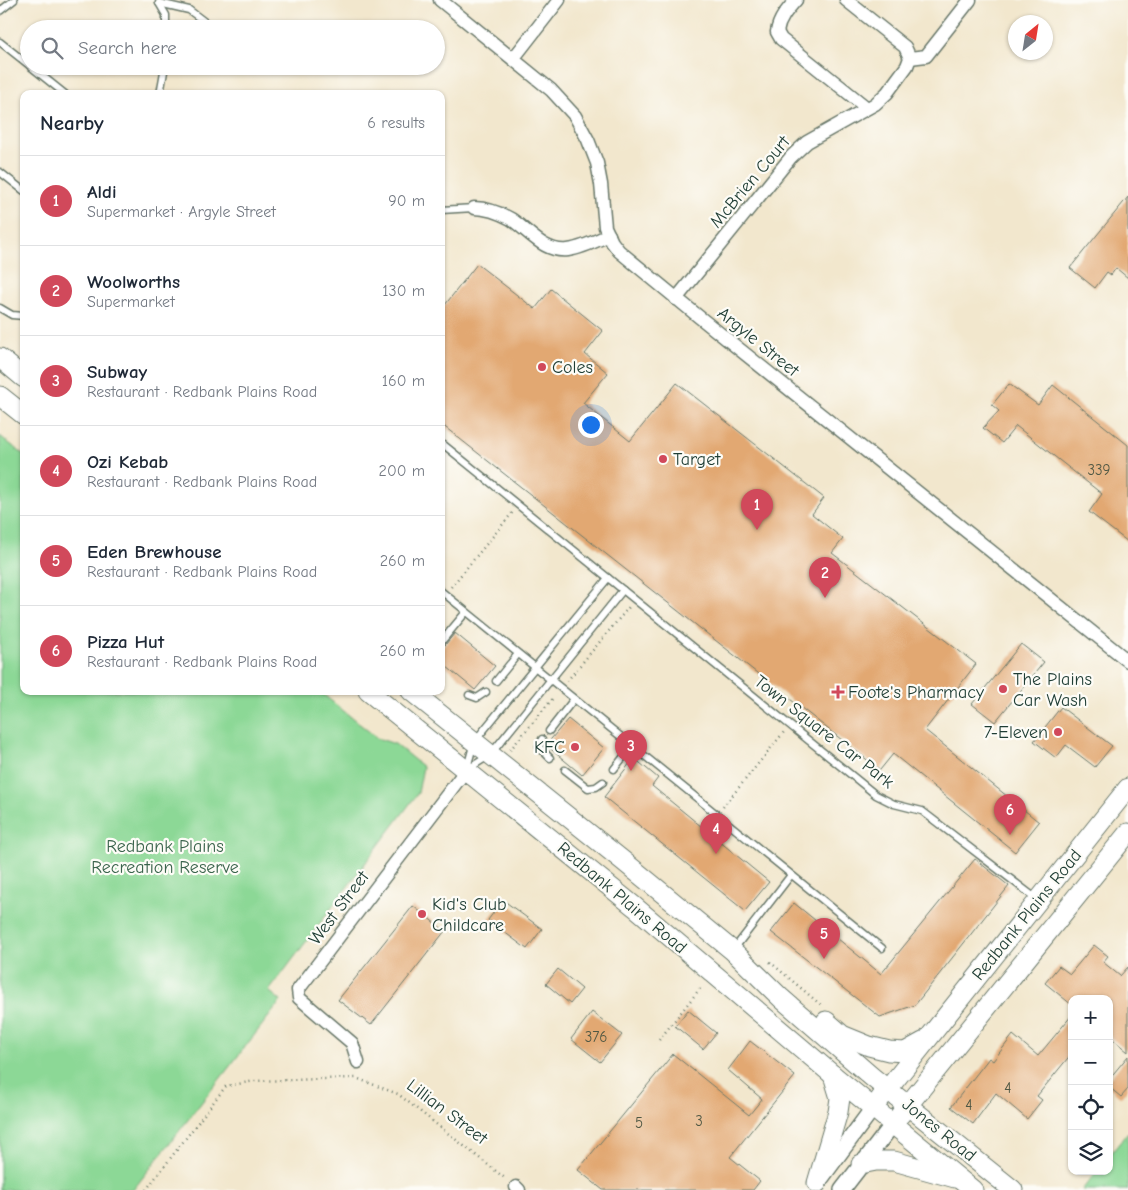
<!DOCTYPE html>
<html lang="en">
<head>
<meta charset="utf-8">
<style>
	body { margin:0; font-family:"Comic Neue",sans-serif; background:#f6f6f7; color:#1f2937 }
	.controls { position:absolute; right:15px; bottom:15px; display:grid; overflow:hidden; border-radius:10px; box-shadow:0 1px 4px #0004 }
	.controls button { width:45px; height:45px; display:grid; place-items:center; padding:0; border:0; border-bottom:1px solid #e0e1e3; background:#fff; color:#1f2937; font:25px sans-serif }
	.compass { position:absolute; left:1008px; top:15px; width:45px; height:45px; border-radius:50%; background:#fff; box-shadow:0 1px 4px #0004; rotate:30deg }
	.you { position:absolute; left:590px; top:424px; width:18px; height:18px; margin:-12px; border:4px solid #fff; border-radius:50%; background:#1a73e8; box-shadow:0 0 0 8px #1a73e833 }
	.badge { display:grid; place-items:center; width:32px; height:32px; border-radius:50%; background:#d1495b; color:#fff; font-size:16px; font-weight:700 }
	.pin { position:absolute; translate:-50% -41px; filter:drop-shadow(0 1px 2px #0008) }
	.pin::after { content:''; position:absolute; top:26px; width:18px; height:15px; background:inherit; clip-path:polygon(0 0,100% 0,50% 100%) }
	.list { margin:0; padding:0; list-style:none }
	h2 { display:flex; justify-content:space-between; align-items:center; height:65px; margin:0; padding:0 20px; font-size:21px }
	h2 small { font-size:16px; font-weight:400; color:#747a83 }
	.list li { display:grid; grid-template-columns:32px 1fr auto; gap:15px; align-items:center; box-sizing:border-box; height:90px; padding:0 20px; border-top:1px solid #e0e1e3 }
	.list b { display:block; font-size:19px; white-space:nowrap }
	.list p { margin:0; font-size:16px; white-space:nowrap; color:#747a83 }
	.list em { font-size:16px; font-style:normal; color:#747a83 }
	.icon { flex:none; width:28px; height:28px; fill:none; stroke:currentColor; stroke-width:2; stroke-linecap:round; stroke-linejoin:round }
	.map { position:relative; flex:none; width:1128px; height:1190px; overflow:hidden }
	.search { position:absolute; background:#fff; box-shadow:0 1px 4px #0004; left:20px; top:20px; width:425px; height:55px; display:flex; align-items:center; gap:12px; box-sizing:border-box; padding:0 18px; border-radius:28px; color:#747a83; font-size:19px }
	.panel { position:absolute; background:#fff; box-shadow:0 1px 4px #0004; left:20px; top:90px; width:425px; height:605px; border-radius:10px }
	.map>svg:first-child { display:block }
	.green { fill:#8cd896; stroke:#568a65 }
	.building { fill:#e2a872 }
	.lines { fill:none; stroke-linecap:round; stroke-linejoin:round }
	.service-casing { stroke:#69786a; stroke-width:9 }
	.minor-casing { stroke:#69786a; stroke-width:15 }
	.tertiary-casing { stroke:#69786a; stroke-width:18 }
	.primary-casing { stroke:#69786a; stroke-width:21 }
	.path { stroke:#69786a; stroke-width:2.5; stroke-dasharray:1 4; stroke-linecap:butt }
	.service { stroke:#fff; stroke-width:6 }
	.minor { stroke:#fff; stroke-width:12 }
	.tertiary { stroke:#fff; stroke-width:15 }
	.primary { stroke:#fff; stroke-width:19 }
	.poi-dot { fill:#d1495b; stroke:#fdfcf7; stroke-width:2 }
	.labels { text-anchor:middle; dominant-baseline:central; stroke-width:4.5; stroke-linejoin:round; paint-order:stroke }
	.number-label { font-size:15px; fill:#505844 }
	.street-label { font-size:18px; fill:#1f3d34; stroke:#fdfcf7 }
	.poi-label { font-size:18px; fill:#1f3d34; stroke:#fdfcf7; text-anchor:start }
	.park-label { font-size:18px; fill:#3a644c; stroke:#fdfcf7 }
</style>
</head>
<body>
<div class="map">
<svg width="1128" height="1190" viewBox="0 0 1128 1190">
	<rect width="100%" height="100%" fill="#fdfcf7"/>
	<filter id="ink" filterUnits="userSpaceOnUse"><feTurbulence type="fractalNoise" baseFrequency=".02" numOctaves="2"/><feDisplacementMap in="SourceGraphic" scale="10" xChannelSelector="R" yChannelSelector="G"/><feConvolveMatrix kernelMatrix="1 2 1 2 8 2 1 2 1" color-interpolation-filters="sRGB"/></filter>
	<filter id="wash" filterUnits="userSpaceOnUse"><feTurbulence type="fractalNoise" baseFrequency=".0096" numOctaves="4" result="noise"/><feDisplacementMap in="SourceGraphic" scale="20" xChannelSelector="R" yChannelSelector="G"/><feGaussianBlur stdDeviation="1.12" result="paint"/><feColorMatrix in="noise" values="0 0 0 0 0 0 0 0 0 0 0 0 0 0 0 0 0 1.4 0 .05"/><feComposite in="paint" operator="in"/></filter>
	<g filter="url(#wash)">
		<rect width="100%" height="100%" fill="#f2e7cd"/>
		<!-- green -->
		<g class="green">
			<path d="M0,436L24,455V691H319L377,738L395,744L423,767L418,793L269,991L281,1001L133,1190H0Z"/>
			<path d="M1128,1132V1190H1082L1097,1171H1109V1156Z"/>
		</g>
		<g id="blocks">
			<!-- building -->
			<g class="building">
				<path d="M1128,197V278L1116,268L1111,275L1107,272L1095,288L1070,268Z"/>
				<path d="M477,264L535,309L551,289L603,331L585,354L608,373L583,403L630,441L677,383L824,498L812,514L843,539L832,553L976,664L925,730L1039,822L1015,852L893,754L880,770L441,424V310Z"/>
				<path d="M1009,384L1038,405L1053,385L1128,445V542L1089,512L1102,494L1016,426L1002,443L983,428L999,411L992,405Z"/>
				<path d="M455,633L495,666L475,690L441,662V647L445,645Z"/>
				<path d="M1021,644L1044,662L995,722L972,704Z"/>
				<path d="M1061,707L1112,746L1095,767L1066,745L1056,758L1034,741Z"/>
				<path d="M568,719L604,748L582,775L546,745Z"/>
				<path d="M634,758L658,778L652,786L769,882L745,911L604,797Z"/>
				<path d="M975,859L1009,886L915,1005L880,1017L771,932L794,903L881,974Z"/>
				<path d="M503,900L542,929L527,949L488,920Z"/>
				<path d="M413,906L445,931L371,1025L338,1000Z"/>
				<path d="M1094,945L1108,956L1103,962L1120,976L1128,967V1052L1109,1036V999H1072V1005L1045,983L1059,966L1070,974Z"/>
				<path d="M558,969L582,989L570,1004L546,984Z"/>
				<path d="M688,1010L716,1033L703,1049L675,1026Z"/>
				<path d="M592,1012L622,1035L600,1062L571,1039Z"/>
				<path d="M1072,1015V1053L1037,1096L1042,1100L1027,1119L996,1093L973,1124L951,1107L989,1058L993,1061L1013,1035L1038,1056Z"/>
				<path d="M750,1041L795,1076L730,1157L760,1181L753,1190H603L578,1170L673,1054L749,1115L762,1099L728,1070Z"/>
				<path d="M1128,1056V1089L1121,1097L1109,1087V1079Z"/>
			</g>
		</g>
	</g>
	<g filter="url(#ink)">
		<use href="#blocks" fill-opacity="0" stroke="#69786a" stroke-width="1"/>
		<g class="lines">
			<defs>
				<g id="service">
					<path d="M159,3L189,10L214,29"/>
					<path d="M159,3L166,15V29"/>
					<path d="M0,11L14,0"/>
					<path d="M0,42L29,65"/>
					<path d="M30,66L65,94"/>
					<path d="M160,94L165,66"/>
					<path d="M0,172L24,191"/>
					<path d="M441,210L474,208"/>
					<path d="M0,308L12,315L24,316"/>
					<path d="M444,445L876,795L894,804L922,811L1038,900"/>
					<path d="M441,591L882,948"/>
					<path d="M441,642L466,612"/>
					<path d="M496,681L518,654"/>
					<path d="M469,695L477,698L486,692"/>
					<path d="M549,731L574,699"/>
					<path d="M542,739L539,747L550,758"/>
					<path d="M467,768L474,742L608,578"/>
					<path d="M468,769L490,755L623,590"/>
					<path d="M614,769L632,746"/>
					<path d="M565,770L588,788L596,787L603,782"/>
					<path d="M734,949L791,875"/>
				</g>
				<g id="minor">
					<path d="M440,0L551,90L575,116L588,140L597,163L601,184L605,227L612,242L619,251L698,316L1128,661"/>
					<path d="M796,0C787,10 779,19 777,32L781,39L867,108"/>
					<path d="M910,58L926,56L970,0"/>
					<path d="M513,59L559,0"/>
					<path d="M474,208C486,208 500,213 511,219C529,231 544,253 568,250C582,248 596,241 609,235"/>
					<path d="M676,299L791,157L807,142L875,104L887,93L907,66L910,58L905,47L846,0"/>
					<path d="M358,1062L352,1043L299,998L298,990L466,770"/>
					<path d="M516,1187L519,1190"/>
				</g>
				<g id="tertiary">
					<path d="M822,1177L873,1108"/>
					<path d="M842,1190L893,1124"/>
				</g>
				<g id="primary">
					<path d="M0,358L24,378"/>
					<path d="M0,396L24,415"/>
					<path d="M368,691L635,907L833,1075L973,1190"/>
					<path d="M411,691L622,860L733,951L781,998L872,1077L1013,1190"/>
					<path d="M826,1021L842,1035L869,1046L889,1051L905,1052L923,1042"/>
					<path d="M880,1099L1128,788"/>
					<path d="M900,1115L1128,833"/>
					<path d="M861,1164L876,1161H894L955,1178"/>
					<path d="M817,1183L838,1112L840,1098L833,1075"/>
				</g>
			</defs>
			<!-- service casing -->
			<use href="#service" class="service-casing"/>
			<!-- minor casing -->
			<use href="#minor" class="minor-casing"/>
			<!-- tertiary casing -->
			<use href="#tertiary" class="tertiary-casing"/>
			<!-- primary casing -->
			<use href="#primary" class="primary-casing"/>
			<!-- path -->
			<g class="path">
				<path d="M451,587L513,512"/>
				<path d="M567,681L629,607"/>
				<path d="M510,750L554,697"/>
				<path d="M723,807L784,732"/>
				<path d="M770,962L821,1005"/>
				<path d="M659,1040L702,986"/>
				<path d="M146,1190L226,1086L255,1081L356,1078L398,1094L506,1179"/>
			</g>
			<!-- service -->
			<use href="#service" class="service"/>
			<!-- minor -->
			<use href="#minor" class="minor"/>
			<!-- tertiary -->
			<use href="#tertiary" class="tertiary"/>
			<!-- primary -->
			<use href="#primary" class="primary"/>
		</g>
	</g>
	<!-- markers -->
	<g class="poi-dot">
		<circle cx="542" cy="367" r="5"/>
		<circle cx="663" cy="459" r="5"/>
		<circle cx="1003" cy="689" r="5"/>
		<path d="M835.5 684.5h5v5h5v5h-5v5h-5v-5h-5v-5h5z"/>
		<circle cx="1058" cy="732" r="5"/>
		<circle cx="575" cy="747" r="5"/>
		<circle cx="422" cy="914" r="5"/>
	</g>
	<g class="labels">
		<!-- number labels -->
		<g class="number-label">
			<text x="1099" y="470">339</text>
			<text x="596" y="1037">376</text>
			<text x="1008" y="1088">4</text>
			<text x="969" y="1105">4</text>
			<text x="699" y="1121">3</text>
			<text x="639" y="1123">5</text>
		</g>
		<!-- street labels -->
		<g class="street-label">
			<text transform="translate(750 182) rotate(-50)">McBrien Court</text>
			<text transform="translate(758 342) rotate(39)">Argyle Street</text>
			<text transform="translate(824 732) rotate(38)">Town Square Car Park</text>
			<text transform="translate(622 898) rotate(40)">Redbank Plains Road</text>
			<text transform="translate(339 908) rotate(-53)">West Street</text>
			<text transform="translate(1027 915) rotate(-51)">Redbank Plains Road</text>
			<text transform="translate(447 1112) rotate(37)">Lillian Street</text>
			<text transform="translate(939 1130) rotate(39)">Jones Road</text>
		</g>
		<!-- poi labels -->
		<g class="poi-label">
			<text x="552" y="367">Coles</text>
			<text x="673" y="459">Target</text>
			<text x="1013" y="679">The Plains<tspan x="1013" dy="21">Car Wash</tspan></text>
			<text x="848" y="692">Foote's Pharmacy</text>
			<text x="1048" y="732" text-anchor="end">7-Eleven</text>
			<text x="565" y="747" text-anchor="end">KFC</text>
			<text x="432" y="904">Kid's Club<tspan x="432" dy="21">Childcare</tspan></text>
		</g>
		<!-- park labels -->
		<g class="park-label">
			<text x="165" y="846">Redbank Plains<tspan x="165" dy="21">Recreation Reserve</tspan></text>
		</g>
	</g>
</svg>
<div class="controls">
<button>+</button>
<button>−</button>
<button><svg class="icon" aria-label="locate" viewBox="0 0 24 24"><circle cx="12" cy="12" r="6"/><path d="M12 2v4M12 18v4M2 12h4M18 12h4"/></svg></button>
<button><svg class="icon" aria-label="layers" viewBox="0 0 24 24"><path d="M12 4l9 5-9 5-9-5zM3 14l9 5 9-5"/></svg></button>
</div>
<svg class="compass" viewBox="-18 -18 36 36"><path d="M0-13l5 13h-10z" fill="#e53935"/><path d="M0 13l5-13h-10z" fill="#747a83"/></svg>
<div class="you"></div>
<div class="pin badge" style="left:757px;top:530px">1</div>
<div class="pin badge" style="left:825px;top:598px">2</div>
<div class="pin badge" style="left:631px;top:771px">3</div>
<div class="pin badge" style="left:716px;top:854px">4</div>
<div class="pin badge" style="left:824px;top:959px">5</div>
<div class="pin badge" style="left:1010px;top:835px">6</div>
<div class="search"><svg class="icon" aria-label="search" viewBox="0 0 24 24"><circle cx="10" cy="10" r="6"/><path d="M15 15l6 6"/></svg>Search here</div>
<section class="panel">
<h2>Nearby<small>6 results</small></h2>
<ul class="list">
<li><span class="badge">1</span><div><b>Aldi</b><p>Supermarket · Argyle Street</p></div><em>90 m</em></li>
<li><span class="badge">2</span><div><b>Woolworths</b><p>Supermarket</p></div><em>130 m</em></li>
<li><span class="badge">3</span><div><b>Subway</b><p>Restaurant · Redbank Plains Road</p></div><em>160 m</em></li>
<li><span class="badge">4</span><div><b>Ozi Kebab</b><p>Restaurant · Redbank Plains Road</p></div><em>200 m</em></li>
<li><span class="badge">5</span><div><b>Eden Brewhouse</b><p>Restaurant · Redbank Plains Road</p></div><em>260 m</em></li>
<li><span class="badge">6</span><div><b>Pizza Hut</b><p>Restaurant · Redbank Plains Road</p></div><em>260 m</em></li>
</ul>
</section>
</div>
</body>
</html>
